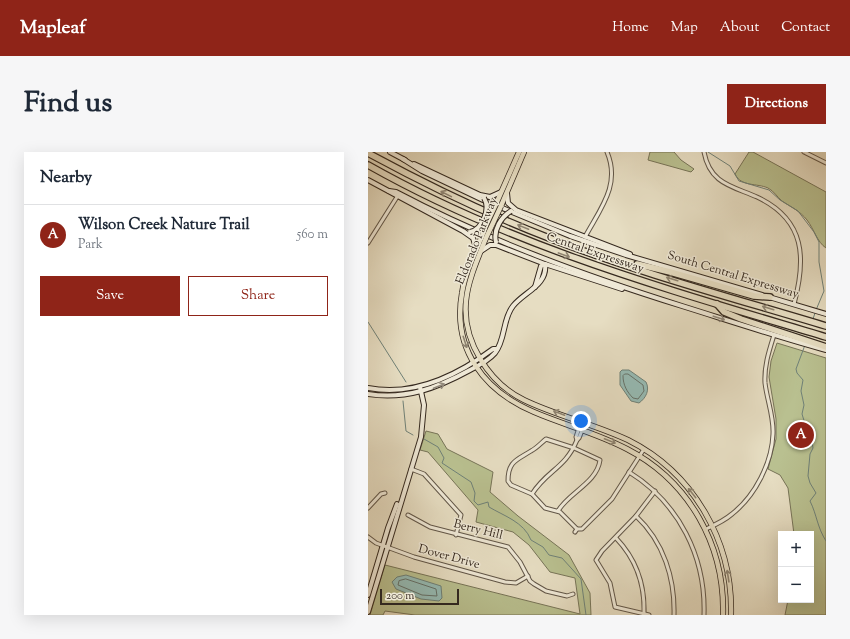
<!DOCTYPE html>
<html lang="en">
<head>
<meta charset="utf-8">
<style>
	body { margin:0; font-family:"Sorts Mill Goudy",serif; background:#f6f6f7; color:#1f2937 }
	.controls { position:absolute; right:12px; bottom:12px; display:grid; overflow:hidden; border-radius:0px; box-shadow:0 4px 16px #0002 }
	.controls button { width:36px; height:36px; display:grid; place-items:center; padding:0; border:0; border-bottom:1px solid #e0e1e3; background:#fff; color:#1f2937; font:20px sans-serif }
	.scale { position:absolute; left:12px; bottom:10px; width:79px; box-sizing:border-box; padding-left:4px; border:2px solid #35291f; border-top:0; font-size:11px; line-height:14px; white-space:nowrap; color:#35291f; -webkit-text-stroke:3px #efe9d7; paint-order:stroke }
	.you { position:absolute; left:213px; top:269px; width:14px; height:14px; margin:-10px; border:3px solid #fff; border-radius:50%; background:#1a73e8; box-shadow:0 0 0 6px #1a73e833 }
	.badge { display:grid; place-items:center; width:26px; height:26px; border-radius:50%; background:#8f2418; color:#fff; font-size:13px; font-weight:700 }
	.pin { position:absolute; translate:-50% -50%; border:2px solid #fff; box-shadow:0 1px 4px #0006 }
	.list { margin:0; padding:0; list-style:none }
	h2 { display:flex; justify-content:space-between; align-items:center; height:52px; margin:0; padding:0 16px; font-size:17px }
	h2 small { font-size:13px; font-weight:400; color:#747a83 }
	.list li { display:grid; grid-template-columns:26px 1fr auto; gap:12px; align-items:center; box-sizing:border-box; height:60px; padding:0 16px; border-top:1px solid #e0e1e3 }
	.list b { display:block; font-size:15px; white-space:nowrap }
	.list p { margin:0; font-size:13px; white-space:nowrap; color:#747a83 }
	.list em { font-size:13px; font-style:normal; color:#747a83 }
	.actions { display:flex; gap:8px; padding:12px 16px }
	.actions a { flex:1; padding:9px 0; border:1px solid #8f2418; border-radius:0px; text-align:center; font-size:14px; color:#8f2418 }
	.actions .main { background:#8f2418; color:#fff }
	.map { position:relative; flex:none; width:458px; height:463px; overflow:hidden; border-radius:0px }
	header { display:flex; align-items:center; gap:24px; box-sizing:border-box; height:56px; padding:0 20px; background:#8f2418; color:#fff }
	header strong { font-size:19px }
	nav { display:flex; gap:22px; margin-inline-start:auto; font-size:14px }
	.intro { display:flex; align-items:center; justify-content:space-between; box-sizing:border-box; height:96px; padding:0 24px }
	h1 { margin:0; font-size:28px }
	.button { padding:10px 18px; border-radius:0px; background:#8f2418; color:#fff; font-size:14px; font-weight:700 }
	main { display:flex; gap:24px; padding:0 24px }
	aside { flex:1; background:#fff; border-radius:0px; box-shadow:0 4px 16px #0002 }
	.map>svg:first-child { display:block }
	.green { fill:#b9c090; stroke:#777458 }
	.water { fill:#96bbb4; stroke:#6f8178 }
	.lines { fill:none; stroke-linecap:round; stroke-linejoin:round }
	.shore { stroke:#66726a; stroke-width:1 }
	.stream { stroke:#6f8178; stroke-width:1 }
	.street-casing { stroke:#615648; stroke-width:5 }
	.secondary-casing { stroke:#35291f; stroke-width:6 }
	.primary-casing { stroke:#35291f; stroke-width:6 }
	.highway-casing { stroke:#35291f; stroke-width:8 }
	.street { stroke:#efe9d7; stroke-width:3 }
	.secondary { stroke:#efe9d7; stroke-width:4 }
	.primary { stroke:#e6ddc2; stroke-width:4.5 }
	.highway { stroke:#e6ddc2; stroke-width:5.5 }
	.secondary-bridge-casing { stroke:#35291f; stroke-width:6; stroke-linecap:butt }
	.primary-bridge-casing { stroke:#35291f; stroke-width:6; stroke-linecap:butt }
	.secondary-bridge { stroke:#efe9d7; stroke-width:4 }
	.primary-bridge { stroke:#e6ddc2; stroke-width:4.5 }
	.oneway { stroke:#8e8370 }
	.oneway2 { stroke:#92897b }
	.labels { text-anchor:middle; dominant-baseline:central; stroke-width:3; stroke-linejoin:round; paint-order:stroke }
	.street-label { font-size:12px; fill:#35291f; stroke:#efe9d7 }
</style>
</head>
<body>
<header>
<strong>Mapleaf</strong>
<nav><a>Home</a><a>Map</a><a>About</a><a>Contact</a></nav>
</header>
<div class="intro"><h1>Find us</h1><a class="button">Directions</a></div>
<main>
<aside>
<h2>Nearby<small></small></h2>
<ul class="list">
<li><span class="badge">A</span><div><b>Wilson Creek Nature Trail</b><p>Park</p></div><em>560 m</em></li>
</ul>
<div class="actions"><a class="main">Save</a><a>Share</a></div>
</aside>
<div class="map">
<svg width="458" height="463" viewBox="0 0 458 463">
	<rect width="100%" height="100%" fill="#e6ddc2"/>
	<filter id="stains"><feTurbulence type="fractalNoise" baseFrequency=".005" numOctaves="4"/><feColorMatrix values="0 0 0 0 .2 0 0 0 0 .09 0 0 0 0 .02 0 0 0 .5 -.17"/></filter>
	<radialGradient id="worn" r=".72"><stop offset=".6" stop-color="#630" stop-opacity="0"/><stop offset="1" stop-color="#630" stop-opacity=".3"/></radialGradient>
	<!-- green -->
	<g class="green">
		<path d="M282,0H306L313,8L326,17L323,20L280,8Z"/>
		<path d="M381,0H385L458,40V96C449,90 446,77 439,68C432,59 423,55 414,49C409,45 406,39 400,36C389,31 373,35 367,22Z"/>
		<path d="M409,191L458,206V463H417L420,448H443V382H426L420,336L412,323L400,317L408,287V267L401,225L403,209Z"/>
		<path d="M58,279L70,282L79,297L125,320L122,340L150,364L201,403L222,441L223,463H47L17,459L15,463H2L17,413L212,462L207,426L182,420L161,393L145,380L108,370L110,358L60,300L52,298Z"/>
	</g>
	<!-- water -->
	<g class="water">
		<path d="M254,218H261L278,230C282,238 278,246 271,251L263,249L252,233V220Z"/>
		<path d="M38,423L73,434L74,446L71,449L53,447L28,437L24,430L29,425Z"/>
	</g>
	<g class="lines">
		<!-- shore -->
		<g class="shore">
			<path d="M257,222H260L275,233L276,239L270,247L265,246C259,240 255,233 255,224Z"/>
			<path d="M38,427L68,437L69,444L54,443L30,433L31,429Z"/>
		</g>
		<!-- stream -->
		<g class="stream">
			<path d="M340,0L362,14L371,29L401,38L412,48L430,59L446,80L451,90V110L456,139L448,158"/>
			<path d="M445,167L447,161"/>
			<path d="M0,170L38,230"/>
			<path d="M437,193L428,217L429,221L435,228L433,239L436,253L434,262L438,275L443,283L445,296L442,302L440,324L442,331L448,341L442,349C449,363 449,375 458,389"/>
			<path d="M35,249L38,279L45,283"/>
			<path d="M56,287L70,295L76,306L74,311L103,330L107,341L106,349L110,353L120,350L121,355C136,364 156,370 163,388L175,395L181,403L194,406L213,427L218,463"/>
		</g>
		<defs>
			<g id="street">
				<path d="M336,0C342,32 364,34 389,45C438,68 438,107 426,152"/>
				<path d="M436,0L458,11"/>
				<path d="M217,85C232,57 253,33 239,0"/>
				<path d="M0,91L29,45"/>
				<path d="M213,270L208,285L209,288L211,286L217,271"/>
				<path d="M43,317L56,322L93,363L88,383"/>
				<path d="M261,320C311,351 338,405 336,463"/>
				<path d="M164,342C179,318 197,317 209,288"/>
				<path d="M0,356L13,342L17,341"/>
				<path d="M190,359C200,341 229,331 232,308L206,296L178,287C173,291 169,296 163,299C149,308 140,309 140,329L143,333L164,342L177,356L192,360L209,377"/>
				<path d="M40,363L62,375L140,395L152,410L162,429L166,432L178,439L199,444L205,442"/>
				<path d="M268,364C296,390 307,427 306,463"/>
				<path d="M338,377C347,373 356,369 364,362C387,344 404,311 405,282C406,265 399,248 397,231C396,214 401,199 406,183"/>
				<path d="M207,380L209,377H214L244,347L276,297"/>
				<path d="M0,385L8,391L46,405L137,430L148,431L160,424"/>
				<path d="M248,386C268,407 277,432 276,461"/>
				<path d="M281,463L247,455L242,431L228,408L234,399L268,364L287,339"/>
			</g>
			<g id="secondary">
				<path d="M22,0L37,8"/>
				<path d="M35,7L54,19L115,48L202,84L258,103L394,143"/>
				<path d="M46,12L112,43L122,45L133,40"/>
				<path d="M0,28L95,79L105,86L108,96"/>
				<path d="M21,39L28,40C119,88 215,123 314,154C362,169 410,185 458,198"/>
				<path d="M139,41L140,51L148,58L262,102"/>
				<path d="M108,78L118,73"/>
				<path d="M113,99L122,93H128L177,112L254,137"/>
				<path d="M167,135L173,114L177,112"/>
				<path d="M401,145L458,162"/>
				<path d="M0,236C45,245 90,223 125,197H129"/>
				<path d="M0,242C38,248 69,236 102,218C110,214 121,208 127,201C138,187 134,168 145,154C156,140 180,133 177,112"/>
				<path d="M0,443L20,376L29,352"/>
				<path d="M0,460L53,285L56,253L52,235"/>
			</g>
			<g id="primary">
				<path d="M128,52L151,0"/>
				<path d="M133,54L156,0"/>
				<path d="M114,84C106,103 97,121 94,141C84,197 116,239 166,260C196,273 229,281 259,297C321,329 357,393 355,463"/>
				<path d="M118,86C110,106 100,128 98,149C94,189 121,231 156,248C189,264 226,272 260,288C326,321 365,390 363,463"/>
			</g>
			<g id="highway">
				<path d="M0,1C59,33 119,62 181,86C271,121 365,146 458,174"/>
				<path d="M0,13C145,95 299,137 458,185"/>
				<path d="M269,112L302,120L386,144L402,145"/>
				<path d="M349,152L356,160L373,167L458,195"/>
			</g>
		</defs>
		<!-- street casing -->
		<use href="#street" class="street-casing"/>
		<!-- secondary casing -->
		<use href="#secondary" class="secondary-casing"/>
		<!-- primary casing -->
		<use href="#primary" class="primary-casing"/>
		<!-- highway casing -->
		<use href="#highway" class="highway-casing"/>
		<!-- street -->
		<use href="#street" class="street"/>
		<!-- secondary -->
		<use href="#secondary" class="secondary"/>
		<!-- primary -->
		<use href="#primary" class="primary"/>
		<!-- highway -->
		<use href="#highway" class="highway"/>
		<defs>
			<g id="secondary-bridge">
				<path d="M102,80C114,78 123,57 116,46"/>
				<path d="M128,90C125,78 133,65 143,59"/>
			</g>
			<g id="primary-bridge">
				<path d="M118,73L128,52"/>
				<path d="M114,84L116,79"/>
				<path d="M118,86L133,54"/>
			</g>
		</defs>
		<!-- secondary-bridge casing -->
		<use href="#secondary-bridge" class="secondary-bridge-casing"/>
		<!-- primary-bridge casing -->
		<use href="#primary-bridge" class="primary-bridge-casing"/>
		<!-- secondary-bridge -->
		<use href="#secondary-bridge" class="secondary-bridge"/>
		<!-- primary-bridge -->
		<use href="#primary-bridge" class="primary-bridge"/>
	</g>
	<!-- one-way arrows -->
	<defs><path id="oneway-shaft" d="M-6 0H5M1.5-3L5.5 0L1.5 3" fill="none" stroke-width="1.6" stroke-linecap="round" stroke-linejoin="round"/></defs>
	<g class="oneway">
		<use href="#oneway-shaft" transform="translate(78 42) rotate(-154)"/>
		<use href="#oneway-shaft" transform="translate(155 75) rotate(-158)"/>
		<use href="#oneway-shaft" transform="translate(196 103) rotate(20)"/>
		<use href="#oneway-shaft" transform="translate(304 127) rotate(-163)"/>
		<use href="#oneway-shaft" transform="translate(400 156) rotate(-163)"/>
		<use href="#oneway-shaft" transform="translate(97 190) rotate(72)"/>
		<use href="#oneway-shaft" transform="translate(191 261) rotate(-159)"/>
		<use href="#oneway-shaft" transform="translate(242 289) rotate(22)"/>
		<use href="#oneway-shaft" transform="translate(324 341) rotate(-129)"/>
		<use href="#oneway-shaft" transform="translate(360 424) rotate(-99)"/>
	</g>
	<g class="oneway2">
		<use href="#oneway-shaft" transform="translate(351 166) rotate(18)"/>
		<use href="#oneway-shaft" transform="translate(71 234) rotate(-21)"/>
	</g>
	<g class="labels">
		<!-- street labels -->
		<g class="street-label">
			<text transform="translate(109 89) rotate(-68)">Eldorado Parkway</text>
			<text transform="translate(227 101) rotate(19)">Central Expressway</text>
			<text transform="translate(365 123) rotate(17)">South Central Expressway</text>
			<text transform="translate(110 378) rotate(14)">Berry Hill</text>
			<text transform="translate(81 405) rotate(15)">Dover Drive</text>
		</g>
	</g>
	<rect width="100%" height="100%" filter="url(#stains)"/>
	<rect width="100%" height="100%" fill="url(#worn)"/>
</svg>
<div class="controls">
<button>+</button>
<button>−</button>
</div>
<div class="scale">200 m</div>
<div class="you"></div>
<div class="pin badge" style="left:433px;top:283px">A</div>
</div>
</main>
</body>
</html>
